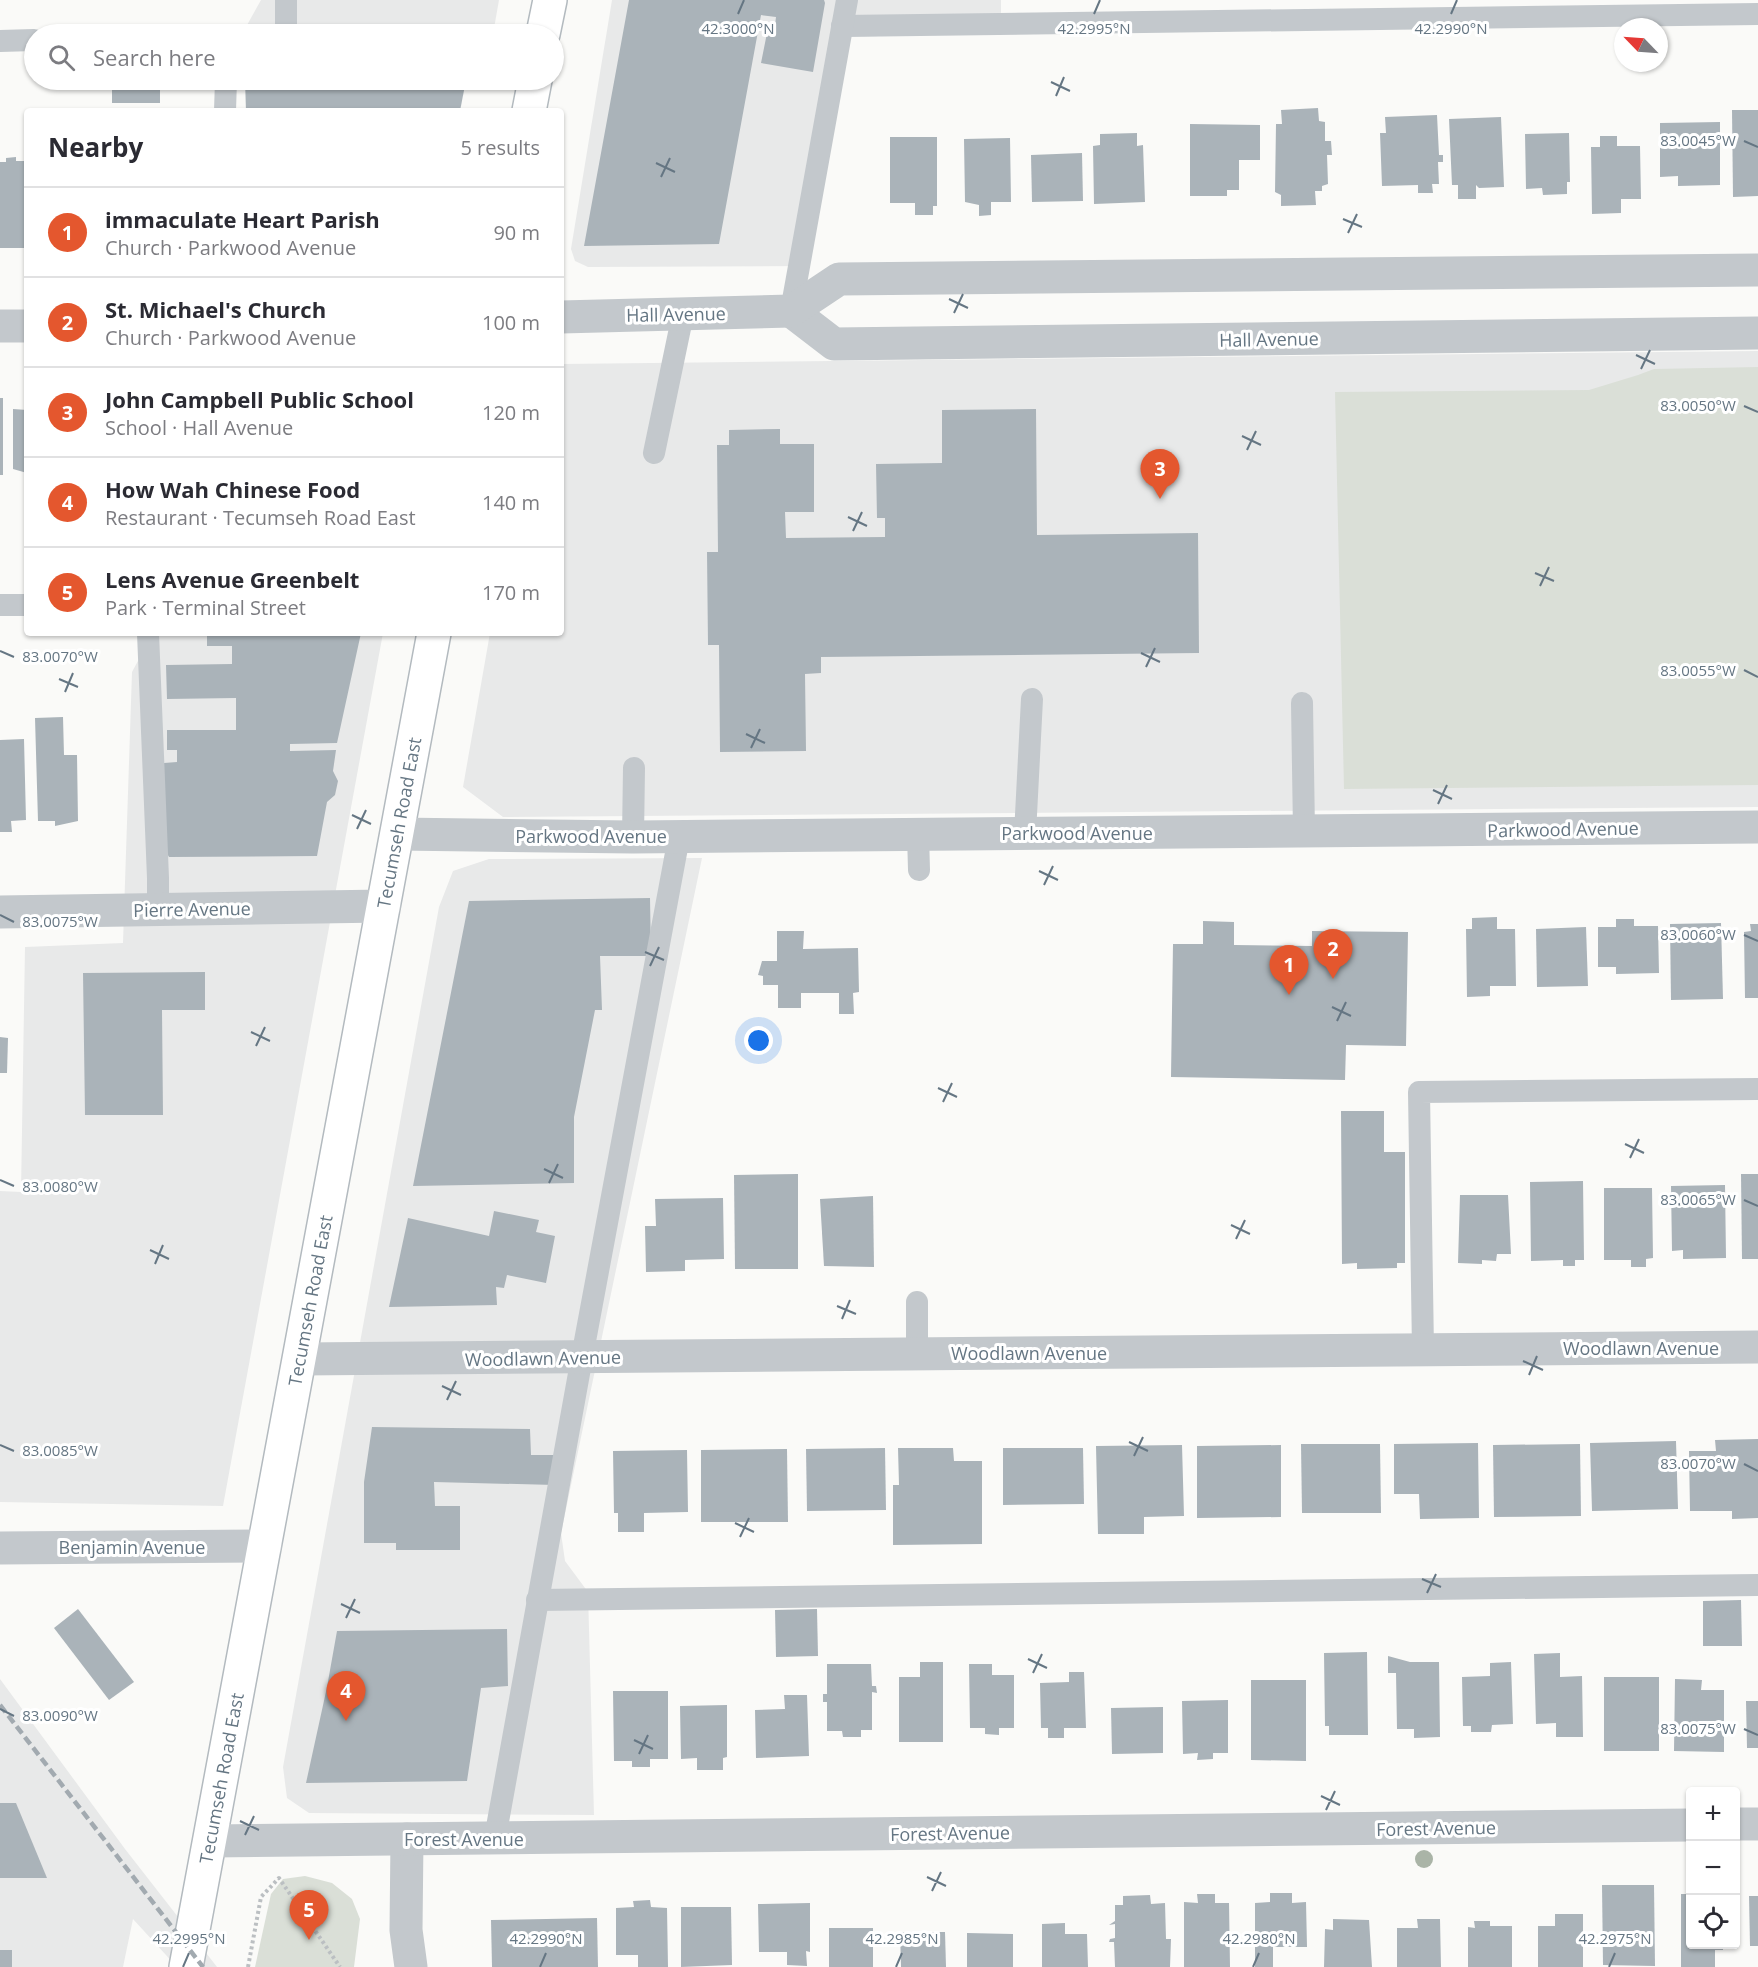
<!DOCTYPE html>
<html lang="en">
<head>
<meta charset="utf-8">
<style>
	body { margin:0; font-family:"Open Sans",sans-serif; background:#f7f7f7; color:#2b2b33 }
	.controls { position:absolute; right:18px; bottom:18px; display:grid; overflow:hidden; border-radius:6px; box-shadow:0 2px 4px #0004 }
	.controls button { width:54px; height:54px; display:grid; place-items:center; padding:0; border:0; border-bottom:2px solid #e1e1e2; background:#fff; color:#2b2b33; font:30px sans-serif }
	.compass { position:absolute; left:1614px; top:18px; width:54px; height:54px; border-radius:50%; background:#fff; box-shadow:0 2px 4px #0004; rotate:295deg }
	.you { position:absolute; left:759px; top:1041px; width:21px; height:21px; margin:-15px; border:4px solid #fff; border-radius:50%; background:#1a73e8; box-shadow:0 0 0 9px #1a73e833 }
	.badge { display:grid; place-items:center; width:39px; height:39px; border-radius:50%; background:#e4572e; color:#fff; font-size:20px; font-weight:700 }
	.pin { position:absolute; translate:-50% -50px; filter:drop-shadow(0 2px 3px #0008) }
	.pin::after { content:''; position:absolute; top:32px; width:21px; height:18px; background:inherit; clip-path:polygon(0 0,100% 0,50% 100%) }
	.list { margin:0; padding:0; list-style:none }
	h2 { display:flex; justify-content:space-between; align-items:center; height:78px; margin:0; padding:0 24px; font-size:26px }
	h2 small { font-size:20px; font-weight:400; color:#7c7c81 }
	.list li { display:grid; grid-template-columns:39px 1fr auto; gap:18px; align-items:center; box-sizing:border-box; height:90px; padding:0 24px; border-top:2px solid #e1e1e2 }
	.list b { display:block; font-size:22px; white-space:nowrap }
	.list p { margin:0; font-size:20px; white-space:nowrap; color:#7c7c81 }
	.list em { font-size:20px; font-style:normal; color:#7c7c81 }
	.icon { flex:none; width:33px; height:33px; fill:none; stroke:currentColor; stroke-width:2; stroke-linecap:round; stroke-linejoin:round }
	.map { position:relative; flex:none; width:1758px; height:1967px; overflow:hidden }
	.search { position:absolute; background:#fff; box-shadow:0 2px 4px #0004; left:24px; top:24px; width:540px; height:66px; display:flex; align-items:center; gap:15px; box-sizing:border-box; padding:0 21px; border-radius:33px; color:#7c7c81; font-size:22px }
	.panel { position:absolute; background:#fff; box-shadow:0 2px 4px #0004; left:24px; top:108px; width:540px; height:528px; border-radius:6px }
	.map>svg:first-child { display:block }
	.built { fill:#e8e9e9 }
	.green { fill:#dadfd7 }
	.building { fill:#aab3b9 }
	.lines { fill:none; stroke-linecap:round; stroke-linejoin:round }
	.secondary-casing { stroke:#b3babf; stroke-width:36 }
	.path { stroke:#bbbfc2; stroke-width:4; stroke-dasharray:3 3; stroke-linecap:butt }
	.lane { stroke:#c3c8cc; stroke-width:22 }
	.street { stroke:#c3c8cc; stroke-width:33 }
	.secondary { stroke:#fff; stroke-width:33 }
	.rail { stroke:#a2aab0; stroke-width:4.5; stroke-dasharray:9 4.5; stroke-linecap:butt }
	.tree { fill:#aab4a7 }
	.ticks { fill:none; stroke:#657683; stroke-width:2 }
	.labels { text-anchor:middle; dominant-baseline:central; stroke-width:6; stroke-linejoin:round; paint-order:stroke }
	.street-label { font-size:18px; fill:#657683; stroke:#fff }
	.ticks-label { font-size:15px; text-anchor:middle; fill:#657683; stroke:#fff; stroke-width:6; stroke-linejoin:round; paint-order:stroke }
</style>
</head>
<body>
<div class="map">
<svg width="1758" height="1967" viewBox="0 0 1758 1967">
	<rect width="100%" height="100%" fill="#fafaf8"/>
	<!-- built -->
	<g class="built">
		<path d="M261,0H499L493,34H242Z"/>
		<path d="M612,0H1001V32L848,37L805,266L588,267L575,261L571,249Z"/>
		<path d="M1758,351V807L503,817L463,787L490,633H561V364Z"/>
		<path d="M153,633H383L223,1506L0,1502V1191L21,1192L25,947L123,943L132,672Z"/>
		<path d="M702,858L561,1533L565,1561L588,1592L594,1815L309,1813L287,1798L283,1767L439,907L453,871L489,859Z"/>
		<path d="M0,1679L125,1849L217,1967H177L133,1919L123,1967H0Z"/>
	</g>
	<!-- green -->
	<g class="green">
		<path d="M1758,367V785L1344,789L1335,392L1589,390L1638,375L1654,369Z"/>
		<path d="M305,1876L332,1883L352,1899L360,1919L354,1967H255L271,1894L283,1879Z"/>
	</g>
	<!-- building -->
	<g class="building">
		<path d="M629,0H824L825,3L813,72L761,63L769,23L775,25L776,17L761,15L719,244L584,246Z"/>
		<rect x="112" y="80" width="48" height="23"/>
		<path d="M245,80H466L460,111H246Z"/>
		<path d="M1318,108L1319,121L1325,122V141H1331L1332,155H1327L1328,184L1322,186V191H1315L1316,205L1281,206V195L1275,192L1276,124H1282L1281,110Z"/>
		<path d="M1732,110H1758V196L1733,197Z"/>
		<path d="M1437,115L1439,155H1443V162H1438L1439,184H1432L1433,193H1418V185L1382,186L1380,133H1386L1385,117Z"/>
		<path d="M1501,117L1504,187L1479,188L1476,185V199H1458V185H1452L1449,119Z"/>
		<path d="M1720,122V185L1678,186V176L1660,177V123Z"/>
		<path d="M1190,124L1260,125V160H1239V190H1227V196H1190Z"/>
		<path d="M1137,133V146L1143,145L1145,202L1094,204L1093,146L1100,145V134Z"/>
		<path d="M1569,133L1570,182H1567V194L1543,195L1542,188L1526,189L1525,134Z"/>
		<path d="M1600,136H1617V146H1640L1641,199H1621V213L1592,214L1591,147H1600Z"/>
		<path d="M890,137H937V206H933V215H915V203H890Z"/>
		<path d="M1010,138L1011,202H991V215L979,216V205L965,202L964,139Z"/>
		<path d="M1082,153L1083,201L1032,202L1031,155Z"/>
		<path d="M16,157V161H27V248H0V162H6V158Z"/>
		<rect x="0" y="398" width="3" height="77"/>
		<path d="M13,409L27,410V473L13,469Z"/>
		<path d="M1036,409L1037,535L1198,533L1199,653L821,657V673L805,674L806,751L720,752L719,645H708L707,552H718L717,445H729V430L780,429V444H814V512H785L786,538L885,537V518H877L876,464L942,463V410Z"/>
		<path d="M207,633H361L337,743L290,744V751L336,750L333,771L338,781L335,795L327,802L317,856L169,857L164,848V763L177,762V750H167V730H236V698L167,699L166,665L232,664V646H207Z"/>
		<path d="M63,717L64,755H77L78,821L55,826V821H38L35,718Z"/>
		<path d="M24,739L26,820L11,821L12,832H0V740Z"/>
		<path d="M650,898L651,956H600L602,1010H595L574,1117V1183L413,1186L469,901Z"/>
		<path d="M1497,917V929H1515L1516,986H1490V996L1467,997L1466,929H1472V918Z"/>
		<path d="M1616,919H1634V926H1658L1659,973L1616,974V967H1598V927H1616Z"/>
		<path d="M1203,921L1234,922V945L1312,946V931L1408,932L1406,1046L1346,1045L1345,1080L1171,1077L1173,944H1203Z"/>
		<path d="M1721,923L1723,999L1671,1000L1670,924Z"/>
		<path d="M1750,924H1758V998H1745L1744,932L1751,931Z"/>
		<path d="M1586,927L1588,986L1537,987L1536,929Z"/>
		<path d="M777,931H804L803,949L858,948L859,992L853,993L854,1014H839V993H801V1008H778V985H763V976L758,975L762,961H777Z"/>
		<path d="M205,972V1010H162L163,1115H85L83,973Z"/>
		<path d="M0,1037L8,1038L7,1073H0Z"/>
		<path d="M1341,1111H1384V1152H1405V1263H1397V1268L1357,1269V1263L1342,1264Z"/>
		<path d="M798,1174V1269H735L734,1175Z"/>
		<path d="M1741,1174H1758V1259H1742Z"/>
		<path d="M1583,1181L1584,1260H1575V1266H1563V1260L1531,1261L1530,1182Z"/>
		<path d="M1725,1185L1726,1258L1683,1259V1250L1672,1251L1671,1186Z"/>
		<path d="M1604,1188H1652L1653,1258L1646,1259V1267H1631V1260H1604Z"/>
		<path d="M1460,1195H1508L1511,1254H1497L1496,1261L1482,1260V1264L1458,1263Z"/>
		<path d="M873,1196L874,1267L824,1266L820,1199Z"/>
		<path d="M723,1198L724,1259L685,1260V1271L646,1272L645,1226H656L655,1199Z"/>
		<path d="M494,1211L539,1220L536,1232L555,1236L546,1283L507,1275L504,1288L496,1287L497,1305L389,1307L408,1218L489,1236Z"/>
		<path d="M372,1427L530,1429L531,1455H556L555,1485L434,1482L435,1506H460V1550H396V1543H364V1482Z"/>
		<path d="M1758,1439V1518L1732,1519V1511H1690L1689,1451H1716L1715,1440Z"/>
		<path d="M1676,1441L1678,1509L1592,1511L1590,1443Z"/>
		<path d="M1478,1443L1479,1518L1420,1519L1419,1494H1394V1444Z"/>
		<path d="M1301,1444H1380L1381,1513H1302Z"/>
		<path d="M1580,1444L1581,1516L1494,1517L1493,1445Z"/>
		<path d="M1182,1445L1184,1516L1144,1517V1534H1098L1096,1446Z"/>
		<path d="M1281,1445V1517L1197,1518V1446Z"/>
		<path d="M885,1448L886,1510L807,1511L806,1449Z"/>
		<path d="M898,1448H953L954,1461H982V1544L893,1545V1485H899Z"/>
		<path d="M1003,1448H1083L1084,1504L1003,1505Z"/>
		<path d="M787,1449L788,1522H701V1450Z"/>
		<path d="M687,1450L688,1512L644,1513V1532H618V1513H614L613,1451Z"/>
		<path d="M1741,1600L1742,1646H1703V1601Z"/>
		<path d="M78,1609L134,1682L109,1700L54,1628Z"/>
		<path d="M817,1609L818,1656L776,1657L775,1610Z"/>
		<path d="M507,1629L508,1686L481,1688L467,1781L306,1783L327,1687L337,1631Z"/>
		<path d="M1367,1652L1368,1735H1329V1726H1325L1324,1653Z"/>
		<path d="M1560,1653V1677L1582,1676L1583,1737H1556V1723L1536,1724L1534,1654Z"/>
		<path d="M1388,1656L1410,1662H1439L1440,1737L1414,1738V1729H1397L1396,1673H1388Z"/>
		<path d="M920,1662H943V1742H899V1677H920Z"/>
		<path d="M1511,1662L1513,1724L1492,1725L1491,1732H1471V1726H1463L1462,1677L1490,1676V1663Z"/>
		<path d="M827,1664H871L872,1686H876L877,1693L872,1692V1730H861V1737H843L842,1731H827V1702H823V1694H827Z"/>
		<path d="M969,1664H992V1675H1014V1728H999V1735L985,1734V1728H970Z"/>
		<path d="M1069,1672H1084L1086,1728H1064V1738H1048V1728H1041L1040,1683L1069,1682Z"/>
		<rect x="1604" y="1677" width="55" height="74"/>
		<path d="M1675,1679L1702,1680L1701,1690H1724V1752L1674,1751Z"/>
		<path d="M1251,1680H1306V1761L1251,1760Z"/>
		<path d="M613,1691H668V1759H650V1767H632V1761H614Z"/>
		<path d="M784,1695H807L809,1756L756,1758L755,1710L785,1709Z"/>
		<path d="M1228,1700V1753H1213V1759L1197,1760L1198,1753L1183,1754L1182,1701Z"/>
		<path d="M1746,1701H1758V1748H1747Z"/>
		<path d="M727,1705V1757L723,1758V1770H697V1758L681,1759L680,1706Z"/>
		<path d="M1163,1707V1753L1112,1754L1111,1708Z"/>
		<path d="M0,1803H16L47,1878H0Z"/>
		<path d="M1602,1885H1654L1655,1966L1603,1965Z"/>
		<path d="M1270,1893H1292V1903L1306,1902L1307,1947H1273V1967H1255V1903L1270,1902Z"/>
		<path d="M1197,1894H1215V1903H1229L1230,1967H1184V1902L1198,1903Z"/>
		<path d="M1681,1894H1690V1944H1723V1950H1715V1967H1681Z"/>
		<path d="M1150,1895L1151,1904L1165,1903L1166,1939H1171L1170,1967H1115L1114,1942H1109L1110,1939L1115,1938V1924L1109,1925L1115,1921V1905H1123V1896Z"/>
		<path d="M1749,1896H1758V1946H1750Z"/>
		<path d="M650,1900L651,1907L667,1908L668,1967H638V1955H616V1908L634,1907L633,1901Z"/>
		<path d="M810,1903V1952L806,1951L807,1966L787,1965V1952H759L758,1904Z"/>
		<path d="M681,1907H731L732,1965L681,1967Z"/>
		<path d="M1555,1914H1583V1967H1538V1926H1555Z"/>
		<path d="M597,1918L598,1967H492L491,1920Z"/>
		<path d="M1333,1919L1369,1920L1372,1967H1324L1325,1929L1333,1930Z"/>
		<path d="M1417,1919H1440L1441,1967H1397V1928H1418Z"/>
		<path d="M1474,1921H1490V1926H1512V1967H1468V1927L1475,1928Z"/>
		<path d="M1065,1923V1934H1087L1088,1967H1042V1924Z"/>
		<rect x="829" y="1928" width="44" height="39"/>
		<path d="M900,1932H945L946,1967H901Z"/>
		<path d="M967,1933L1013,1934V1967H967Z"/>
		<rect x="0" y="1950" width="12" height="17"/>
	</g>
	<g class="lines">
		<defs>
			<g id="secondary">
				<path d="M543,34L550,0"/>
				<path d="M529,111L535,80"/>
				<path id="s1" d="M186,1967L434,633"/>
			</g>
		</defs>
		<!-- secondary casing -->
		<use href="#secondary" class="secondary-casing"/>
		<!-- path -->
		<path class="path" d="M248,1967L261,1897L279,1878L340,1967"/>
		<!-- lane -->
		<g class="lane">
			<path d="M286,0V34"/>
			<path d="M842,26L1758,14"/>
			<path d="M0,41L34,40"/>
			<path d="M225,111L226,80"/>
			<path d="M791,311L847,0"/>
			<path d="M654,453L683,314"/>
			<path d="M0,605H27"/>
			<path d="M148,633L158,878V910"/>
			<path d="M1302,703L1304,831"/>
			<path d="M918,834L919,870"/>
			<path d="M1025,834L1032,699"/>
			<path d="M633,837L634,768"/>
			<path d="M1423,1350L1419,1092L1758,1089"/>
			<path d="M917,1354V1302"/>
			<path d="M537,1600L1758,1585"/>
			<path d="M495,1838L582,1357L679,837"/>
		</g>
		<!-- street -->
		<g class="street">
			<path d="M791,311L834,344L1758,333"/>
			<path d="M561,317L791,311L839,279L1758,270"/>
			<path d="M0,326H27"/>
			<path d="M397,834L633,837L1758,827"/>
			<path d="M0,912L384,906"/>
			<path d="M300,1359L1758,1347"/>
			<path d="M0,1548L265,1546"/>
			<path d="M1736,1824H1758"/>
			<path d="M407,1839L406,1930L411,1967"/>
			<path d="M210,1841L1690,1825"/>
		</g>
		<!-- secondary -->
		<use href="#secondary" class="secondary"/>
		<!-- rail -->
		<path class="rail" d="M0,1705L203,1967"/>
	</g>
	<!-- trees -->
	<circle class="tree" cx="1424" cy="1859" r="9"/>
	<!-- ticks -->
	<path class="ticks" d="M738,14L744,0M1094,14L1100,0M1451,14L1457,0M1051,82L1070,91M1056,96L1064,77M1744,141L1758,147M656,163L675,172M661,177L670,158M1343,219L1362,227M1348,233L1357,214M949,299L968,308M954,313L963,294M1636,355L1655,364M1641,369L1650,350M1744,406L1758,412M1242,436L1261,445M1247,450L1256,431M848,517L867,526M853,531L862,512M1535,573L1554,581M1540,586L1549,567M0,651L14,657M1141,653L1160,662M1146,667L1155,648M1744,670L1758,677M59,679L78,687M65,692L73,673M746,734L765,743M751,748L760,729M1433,790L1452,799M1438,804L1447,785M352,815L371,824M357,829L366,810M1039,871L1058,880M1044,885L1053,866M0,915L14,922M1744,935L1758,941M645,952L664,960M650,966L659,947M1332,1007L1351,1016M1337,1021L1346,1002M251,1032L270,1041M256,1046L265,1027M938,1088L957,1097M943,1102L952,1083M1625,1144L1644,1153M1630,1158L1639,1139M544,1169L563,1178M0,1180L14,1186M549,1183L558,1164M1744,1200L1758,1206M1231,1225L1250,1234M1236,1239L1245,1220M150,1250L169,1259M155,1264L163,1245M837,1306L856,1314M842,1319L850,1300M1523,1361L1543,1370M1529,1375L1537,1356M442,1386L461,1395M447,1400L456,1381M1129,1442L1148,1451M0,1445L14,1451M1134,1456L1143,1437M1744,1464L1758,1471M735,1523L754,1532M740,1537L749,1518M1422,1579L1441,1587M1427,1593L1436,1574M341,1604L360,1613M346,1618L355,1599M1028,1659L1047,1668M1033,1673L1042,1654M0,1709L14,1716M1744,1729L1758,1735M634,1740L653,1749M639,1754L648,1735M1321,1796L1340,1805M1326,1810L1335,1791M240,1821L259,1830M245,1835L254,1816M927,1877L946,1886M932,1891L941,1872M183,1967L189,1953M540,1967L546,1953M896,1967L902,1953M1253,1967L1259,1953M1609,1967L1615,1953"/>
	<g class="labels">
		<!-- street labels -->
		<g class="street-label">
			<text transform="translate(676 314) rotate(-1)">Hall Avenue</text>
			<text transform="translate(1269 339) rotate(-1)">Hall Avenue</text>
			<text stroke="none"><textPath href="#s1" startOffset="1164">Tecumseh Road East</textPath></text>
			<text transform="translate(1563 829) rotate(-1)">Parkwood Avenue</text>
			<text x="1077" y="833">Parkwood Avenue</text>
			<text x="591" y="836">Parkwood Avenue</text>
			<text transform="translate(192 909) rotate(-1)">Pierre Avenue</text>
			<text stroke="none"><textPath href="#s1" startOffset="678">Tecumseh Road East</textPath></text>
			<text x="1641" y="1348">Woodlawn Avenue</text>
			<text x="1029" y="1353">Woodlawn Avenue</text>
			<text transform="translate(543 1358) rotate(-1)">Woodlawn Avenue</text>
			<text x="132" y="1547">Benjamin Avenue</text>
			<text stroke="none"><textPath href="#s1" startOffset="192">Tecumseh Road East</textPath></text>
			<text transform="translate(1436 1828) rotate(-1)">Forest Avenue</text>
			<text transform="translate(950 1833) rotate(-1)">Forest Avenue</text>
			<text x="464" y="1839">Forest Avenue</text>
		</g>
	</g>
	<g class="ticks-label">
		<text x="738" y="34">42.3000°N</text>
		<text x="1094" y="34">42.2995°N</text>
		<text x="1451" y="34">42.2990°N</text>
		<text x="1698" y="146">83.0045°W</text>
		<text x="1698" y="411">83.0050°W</text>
		<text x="60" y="662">83.0070°W</text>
		<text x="1698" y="676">83.0055°W</text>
		<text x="60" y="927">83.0075°W</text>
		<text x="1698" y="940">83.0060°W</text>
		<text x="60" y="1192">83.0080°W</text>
		<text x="1698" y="1205">83.0065°W</text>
		<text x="60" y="1456">83.0085°W</text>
		<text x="1698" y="1469">83.0070°W</text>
		<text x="60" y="1721">83.0090°W</text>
		<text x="1698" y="1734">83.0075°W</text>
		<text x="189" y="1944">42.2995°N</text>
		<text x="546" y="1944">42.2990°N</text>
		<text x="902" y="1944">42.2985°N</text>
		<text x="1259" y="1944">42.2980°N</text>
		<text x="1615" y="1944">42.2975°N</text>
	</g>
</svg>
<div class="controls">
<button>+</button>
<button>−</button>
<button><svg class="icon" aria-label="locate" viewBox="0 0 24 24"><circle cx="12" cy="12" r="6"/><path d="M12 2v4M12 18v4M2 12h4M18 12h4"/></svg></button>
</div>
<svg class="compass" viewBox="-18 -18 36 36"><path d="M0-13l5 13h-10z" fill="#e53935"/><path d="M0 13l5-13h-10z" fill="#7c7c81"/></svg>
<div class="you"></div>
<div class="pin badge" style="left:1289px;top:995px">1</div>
<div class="pin badge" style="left:1333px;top:979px">2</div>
<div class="pin badge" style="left:1160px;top:499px">3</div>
<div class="pin badge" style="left:346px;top:1721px">4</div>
<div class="pin badge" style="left:309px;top:1940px">5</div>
<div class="search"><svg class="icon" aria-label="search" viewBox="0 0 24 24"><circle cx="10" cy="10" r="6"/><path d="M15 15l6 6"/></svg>Search here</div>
<section class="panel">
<h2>Nearby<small>5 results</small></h2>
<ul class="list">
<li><span class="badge">1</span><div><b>immaculate Heart Parish</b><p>Church · Parkwood Avenue</p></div><em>90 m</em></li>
<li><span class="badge">2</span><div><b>St. Michael's Church</b><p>Church · Parkwood Avenue</p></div><em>100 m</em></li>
<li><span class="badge">3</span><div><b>John Campbell Public School</b><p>School · Hall Avenue</p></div><em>120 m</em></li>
<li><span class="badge">4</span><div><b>How Wah Chinese Food</b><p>Restaurant · Tecumseh Road East</p></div><em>140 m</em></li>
<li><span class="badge">5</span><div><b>Lens Avenue Greenbelt</b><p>Park · Terminal Street</p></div><em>170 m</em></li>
</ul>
</section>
</div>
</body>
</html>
